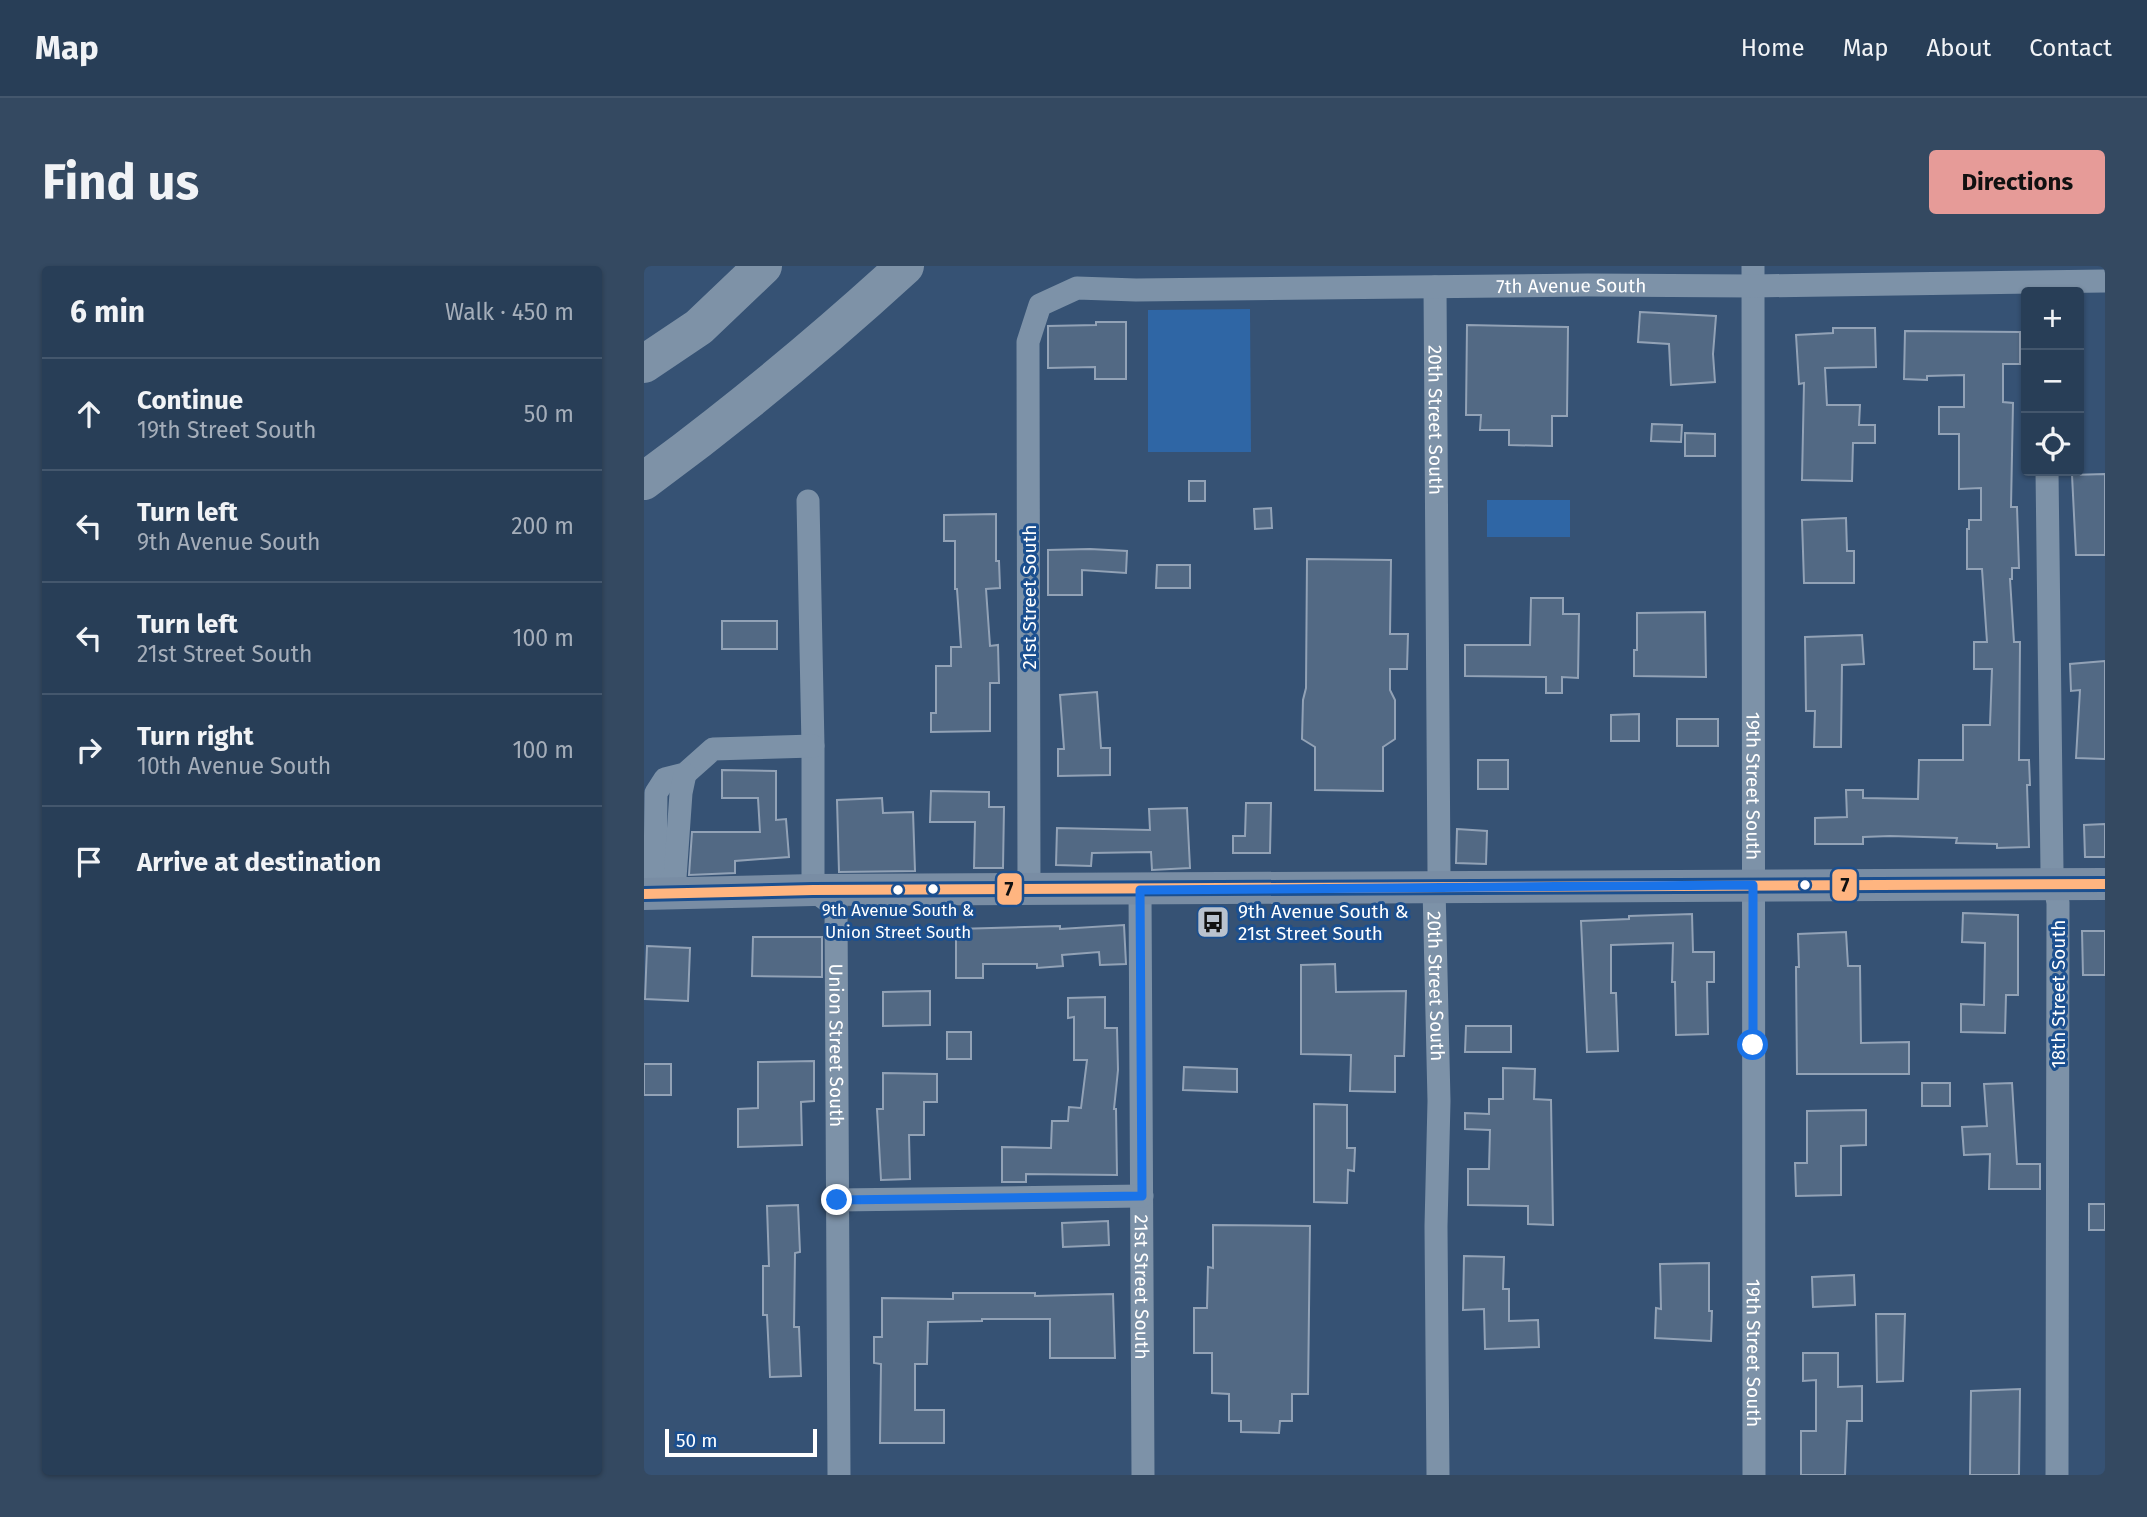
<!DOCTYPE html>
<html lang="en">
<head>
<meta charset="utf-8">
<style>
	body { margin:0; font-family:"Fira Sans",sans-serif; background:#344961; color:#f1f3f6 }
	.controls { position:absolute; right:21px; top:21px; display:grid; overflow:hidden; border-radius:7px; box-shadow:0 2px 5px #0004 }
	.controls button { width:63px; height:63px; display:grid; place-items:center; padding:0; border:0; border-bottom:2px solid #44576d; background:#283e57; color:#f1f3f6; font:35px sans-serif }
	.scale { position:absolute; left:21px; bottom:18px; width:152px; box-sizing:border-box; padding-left:7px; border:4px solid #fff; border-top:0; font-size:19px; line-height:24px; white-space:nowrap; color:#fff; -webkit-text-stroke:5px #1b4f8f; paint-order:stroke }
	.stop { position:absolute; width:21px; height:21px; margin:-16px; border:5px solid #1a73e8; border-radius:50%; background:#fff }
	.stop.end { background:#1a73e8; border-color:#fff; box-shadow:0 2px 7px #0008 }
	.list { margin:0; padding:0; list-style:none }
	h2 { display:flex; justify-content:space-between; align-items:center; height:91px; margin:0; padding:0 28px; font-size:30px }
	h2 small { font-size:23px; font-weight:400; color:#a5aeba }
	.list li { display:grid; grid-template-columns:46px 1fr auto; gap:21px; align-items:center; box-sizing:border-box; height:112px; padding:0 28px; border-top:2px solid #44576d }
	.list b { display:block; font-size:26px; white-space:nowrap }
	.list p { margin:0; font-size:23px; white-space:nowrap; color:#a5aeba }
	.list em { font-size:23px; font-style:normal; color:#a5aeba }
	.icon { flex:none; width:38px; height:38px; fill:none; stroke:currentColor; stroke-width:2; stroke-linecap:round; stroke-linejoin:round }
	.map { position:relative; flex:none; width:1461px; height:1209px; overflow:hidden; border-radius:7px }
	header { display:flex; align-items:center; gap:42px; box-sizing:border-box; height:98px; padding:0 35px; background:#283e57; border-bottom:2px solid #44576d }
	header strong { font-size:33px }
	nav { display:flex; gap:38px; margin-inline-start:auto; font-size:24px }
	.intro { display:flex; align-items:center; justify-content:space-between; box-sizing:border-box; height:168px; padding:0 42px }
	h1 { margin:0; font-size:49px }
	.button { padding:18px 32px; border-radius:7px; background:#e69b98; color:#111; font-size:24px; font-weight:700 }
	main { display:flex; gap:42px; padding:0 42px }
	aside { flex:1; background:#283e57; border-radius:7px; box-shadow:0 2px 5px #0004 }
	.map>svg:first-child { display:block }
	.green { fill:#2f66a5 }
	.building { fill:#526984; stroke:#92a2b6; stroke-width:2 }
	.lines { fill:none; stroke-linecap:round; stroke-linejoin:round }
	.street { stroke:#7d92a8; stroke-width:23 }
	.secondary { stroke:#798da4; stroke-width:32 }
	.highway { stroke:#7e92a7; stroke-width:38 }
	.bus-1-casing { stroke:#1b4f8f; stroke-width:16 }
	.bus-1 { stroke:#ffb580; stroke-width:10 }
	.route { stroke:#1a73e8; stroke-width:9 }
	.bus-dot { fill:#fff; stroke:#1b4f8f; stroke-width:2.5 }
	.labels { text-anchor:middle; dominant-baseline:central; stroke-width:6; stroke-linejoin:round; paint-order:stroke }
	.bus-label { font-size:17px; fill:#fff; stroke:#1b4f8f }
	.street-label { font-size:19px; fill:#fff; stroke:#1b4f8f }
	.poi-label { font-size:19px; fill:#fff; stroke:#1b4f8f; text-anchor:start }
	.line-badge { stroke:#1b4f8f; stroke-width:2.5 }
	.pale-badge-label { font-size:19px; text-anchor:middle; font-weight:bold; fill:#111 }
</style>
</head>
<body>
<header>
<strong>Map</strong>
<nav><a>Home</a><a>Map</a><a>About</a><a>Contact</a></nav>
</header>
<div class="intro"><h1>Find us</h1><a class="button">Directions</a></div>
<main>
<aside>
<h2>6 min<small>Walk · 450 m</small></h2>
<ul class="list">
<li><svg class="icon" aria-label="ahead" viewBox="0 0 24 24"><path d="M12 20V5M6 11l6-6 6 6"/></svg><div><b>Continue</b><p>19th Street South</p></div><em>50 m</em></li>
<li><svg class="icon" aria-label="left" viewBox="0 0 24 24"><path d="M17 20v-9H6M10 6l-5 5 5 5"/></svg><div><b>Turn left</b><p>9th Avenue South</p></div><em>200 m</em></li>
<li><svg class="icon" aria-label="left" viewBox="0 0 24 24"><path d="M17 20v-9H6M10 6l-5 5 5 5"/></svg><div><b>Turn left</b><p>21st Street South</p></div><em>100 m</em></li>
<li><svg class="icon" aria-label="right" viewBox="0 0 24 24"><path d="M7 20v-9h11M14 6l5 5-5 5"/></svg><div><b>Turn right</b><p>10th Avenue South</p></div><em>100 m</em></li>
<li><svg class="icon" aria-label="arrive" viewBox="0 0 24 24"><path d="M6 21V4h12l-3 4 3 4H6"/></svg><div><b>Arrive at destination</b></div></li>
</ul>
</aside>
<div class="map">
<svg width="1461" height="1209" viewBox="0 0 1461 1209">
	<rect width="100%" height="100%" fill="#365274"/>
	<!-- green -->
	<g class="green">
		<path d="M606,43L607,186H504V44Z"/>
		<rect x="843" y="234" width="83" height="37"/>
	</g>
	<!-- building -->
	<g class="building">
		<path d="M996,46L1072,50L1069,88L1071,116L1027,119L1025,78L994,76Z"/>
		<path d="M452,56H482V113H451V101L404,102V60L452,59Z"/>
		<path d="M823,59L924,61L923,150H908V180L865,179V164H836L837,149H822Z"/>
		<path d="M1189,62H1231L1232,101L1181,102L1183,139H1216L1215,159H1231V177H1209L1208,215L1158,214L1160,117L1155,118L1152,69L1189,67Z"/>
		<path d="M1261,65L1376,66V98H1359V136L1369,137L1367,241H1373L1375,302H1368V313H1366L1370,376H1376L1375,494H1385L1386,519H1383L1385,581L1353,582V578L1312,577L1313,572L1246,570L1219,571V578H1171V552L1203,551L1202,524H1219V532L1274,533L1275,494H1319V459H1346L1348,403H1330V376H1343L1338,303H1323V263H1325V254H1337V222L1315,223V168H1295V141H1320V109L1283,110V114L1260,113Z"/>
		<path d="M1008,158L1038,159L1037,176L1007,175Z"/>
		<path d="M1041,167L1071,168V190H1041Z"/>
		<path d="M1461,208V289H1432L1428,209Z"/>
		<rect x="545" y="215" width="16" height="20"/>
		<path d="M627,242L628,262L611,263L610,243Z"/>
		<path d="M352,248V295H355L356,322L342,323L346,380L354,379L355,417H346V465L287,466V447H292V400H307V381H317L313,323H311V275H300V249Z"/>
		<path d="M1202,252L1203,285H1210V317H1160L1158,254Z"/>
		<path d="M446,283L483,285L482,307L438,304V329H404V284Z"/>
		<path d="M663,293L747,294L746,368H764L763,403H746V424L751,434V473L739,481V525L671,524V481L658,473L659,434L662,422Z"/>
		<path d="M513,299H546V322H512Z"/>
		<path d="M887,332H919V348H935L934,412L918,411V427H902V411L821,410V379H886Z"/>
		<path d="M1061,346L1062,411L990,410V384H993V347Z"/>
		<rect x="78" y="355" width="55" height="28"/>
		<path d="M1218,369L1220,398L1198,399L1197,481H1170L1171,445H1162L1161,371Z"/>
		<path d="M1461,395V493L1432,492L1436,424L1427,425L1426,398Z"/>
		<path d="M453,426L457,482H466V509L414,510V483H420L416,429Z"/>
		<path d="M995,448V475H967V449Z"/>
		<rect x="1033" y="453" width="41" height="27"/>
		<rect x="834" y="494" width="30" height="29"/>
		<path d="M78,504L132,505V554L142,553L145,591L91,595V607L45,609L48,566H116L114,532H78Z"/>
		<path d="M287,525L345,526V541H360L359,602H330L331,556H286Z"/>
		<path d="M238,532L239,547L269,546L271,605L195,606L193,534Z"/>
		<path d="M602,537H627L626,587H589V570H601Z"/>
		<path d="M543,542L546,602L508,604L507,586L448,587L447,600L412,599L413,562L506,564L505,543Z"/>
		<path d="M1461,558V591H1441L1440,559Z"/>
		<path d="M813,563L843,565L842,598L812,597Z"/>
		<path d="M1319,647L1374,649V729H1362L1361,767L1317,766V738L1340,739L1341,677L1318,676Z"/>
		<path d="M1048,648L1049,686H1070V716H1063L1064,768L1032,769L1031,716H1028L1029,677L967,679V727H972L974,785L943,786L937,655L985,653V650Z"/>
		<path d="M480,659L482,698L456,699L455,686L418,689L419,700L393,702V698H339V712H312V663L416,660V663Z"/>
		<path d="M1438,665H1461V709H1439Z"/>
		<path d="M1202,666L1204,700H1216L1217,777L1265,776V808H1153L1152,701H1155L1154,668Z"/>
		<path d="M109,671H178V711L108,710Z"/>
		<path d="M3,680L46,682L44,735L1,733Z"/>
		<path d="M691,698L692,726L762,725L760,790H751V826L706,825L707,789L657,788V699Z"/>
		<path d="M286,725V759L239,760V726Z"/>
		<path d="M461,731V762H473L474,804L470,843H472L473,909L382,908V916H358V881L407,882L408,855H424L425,841L437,842L443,794H430V751L424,752V732Z"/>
		<path d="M822,760H867V786H821Z"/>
		<rect x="303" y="766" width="24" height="27"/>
		<path d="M170,795V835L157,836L158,879L94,881V843L114,842V796Z"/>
		<rect x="0" y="798" width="27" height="31"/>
		<path d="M540,801L593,803V826L539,824Z"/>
		<path d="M859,802L891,803L890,833L907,834L909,959L884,958V940L824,939V903H845L846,864L821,863V847L845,848V833H859Z"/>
		<path d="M239,807L293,808V836H280V869H265L266,913L237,914L233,843H239Z"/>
		<rect x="1278" y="817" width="28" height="23"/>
		<path d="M1368,817L1373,898H1396V923H1345L1346,888L1320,889L1318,861L1343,860L1340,818Z"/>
		<path d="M670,838L703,839V882H711L710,905L704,904L703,937L670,936Z"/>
		<path d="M1222,844V879L1197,880V929L1152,930L1151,897H1163V845Z"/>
		<rect x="1445" y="938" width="16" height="26"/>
		<path d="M154,939L156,986L151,987L150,1061H155L157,1110L126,1111L123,1049H119V1000H125L123,940Z"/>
		<path d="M464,955L465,979L419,981L418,957Z"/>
		<path d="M569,959L666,960L664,1128H648V1155H636L635,1167L597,1166V1155H585V1128L568,1127V1087H550V1042H563L564,1001L569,1002Z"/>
		<path d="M820,990L860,991L859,1023H865V1055L894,1054L895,1081L841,1083L840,1043L819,1044Z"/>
		<path d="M1065,997V1045H1068L1067,1075L1011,1072L1012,1042L1017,1043L1016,998Z"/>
		<path d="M1210,1009L1211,1039L1169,1041L1168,1011Z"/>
		<path d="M309,1027H391V1030L469,1028L471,1092H406V1053H338V1055L284,1056L283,1098H271V1144H300V1177H236L237,1098L230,1097V1071H238V1032L309,1033Z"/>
		<path d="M1232,1048H1261L1259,1115L1233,1116Z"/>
		<path d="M1159,1087H1194V1121L1218,1120V1155H1203L1201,1209H1157V1165H1172V1114L1159,1115Z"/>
		<path d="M1376,1123L1375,1209H1326L1327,1125Z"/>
	</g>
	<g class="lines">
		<!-- street -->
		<g class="street">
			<path id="s1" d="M1109,0L1110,1209"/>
			<path id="s2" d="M791,21L795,608L790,622L795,835L792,960L794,1209"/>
			<path d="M1403,205L1408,604L1414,637L1413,1209"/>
			<path id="s3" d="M164,235L169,480V624L192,641L195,1209"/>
			<path d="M20,620L11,612L12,527L21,513L41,508L69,483L169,480"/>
			<path d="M20,620L31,612L37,527L41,508"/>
			<path id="s4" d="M385,624L384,76L396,39L433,22L492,24L944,19L1109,20L1461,15"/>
			<path id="s5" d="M496,624L499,1209"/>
			<path d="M193,934L498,930"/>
		</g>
		<!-- secondary -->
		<path class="secondary" d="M0,628L169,624L1461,618"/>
		<!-- highway -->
		<g class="highway">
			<path d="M0,98L55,61L119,0"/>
			<path d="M0,215C91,148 178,76 261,0"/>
		</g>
		<defs>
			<path id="bus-1" d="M0,628L169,624L1461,618"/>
		</defs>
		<!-- bus-1 casing -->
		<use href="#bus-1" class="bus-1-casing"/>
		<!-- bus-1 -->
		<use href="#bus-1" class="bus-1"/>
	</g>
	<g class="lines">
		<!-- route -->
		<path class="route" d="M193,934L498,930L496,624L1109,619V779"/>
	</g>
	<!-- icons -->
	<defs>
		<symbol id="bus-square" viewBox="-11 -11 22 22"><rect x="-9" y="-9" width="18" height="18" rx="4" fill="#b9c2ce" stroke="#1b4f8f"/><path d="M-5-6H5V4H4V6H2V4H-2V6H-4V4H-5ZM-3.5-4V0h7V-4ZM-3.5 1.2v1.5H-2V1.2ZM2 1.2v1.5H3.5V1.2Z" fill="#111"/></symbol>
	</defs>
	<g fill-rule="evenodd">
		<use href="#bus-square" x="550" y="637" width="38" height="38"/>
	</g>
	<!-- markers -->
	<g class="bus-dot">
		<circle cx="1161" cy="619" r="6"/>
		<circle cx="289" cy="623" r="6"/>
		<circle cx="254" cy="624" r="6"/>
	</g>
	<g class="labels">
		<!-- bus labels -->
		<g class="bus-label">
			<text x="254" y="644">9th Avenue South &amp;<tspan x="254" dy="22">Union Street South</tspan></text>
		</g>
		<!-- street labels -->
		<g class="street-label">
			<text stroke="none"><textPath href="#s4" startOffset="1122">7th Avenue South</textPath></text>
			<text stroke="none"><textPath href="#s2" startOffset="133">20th Street South</textPath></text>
			<text transform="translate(385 331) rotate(-90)">21st Street South</text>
			<text stroke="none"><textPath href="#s1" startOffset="520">19th Street South</textPath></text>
			<text stroke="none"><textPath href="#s2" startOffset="700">20th Street South</textPath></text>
			<text transform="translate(1414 728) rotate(-90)">18th Street South</text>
			<text stroke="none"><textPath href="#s3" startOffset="556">Union Street South</textPath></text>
			<text stroke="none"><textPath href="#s5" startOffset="397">21st Street South</textPath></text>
			<text stroke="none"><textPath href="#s1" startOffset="1087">19th Street South</textPath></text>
		</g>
		<!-- poi labels -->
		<g class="poi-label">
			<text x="594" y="645">9th Avenue South &amp;<tspan x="594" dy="22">21st Street South</tspan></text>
		</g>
	</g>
	<g class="line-badge">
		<rect x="1187" y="602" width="27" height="34" rx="7" fill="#ffb580"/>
		<rect x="352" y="606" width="27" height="34" rx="7" fill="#ffb580"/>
	</g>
	<g class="pale-badge-label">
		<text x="1201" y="626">7</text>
		<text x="365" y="630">7</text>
	</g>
</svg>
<div class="controls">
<button>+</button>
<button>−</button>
<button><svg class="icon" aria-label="locate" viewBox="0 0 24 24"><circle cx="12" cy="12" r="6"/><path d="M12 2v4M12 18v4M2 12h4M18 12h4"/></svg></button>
</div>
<div class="scale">50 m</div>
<div class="stop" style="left:1109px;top:779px"></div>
<div class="stop end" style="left:193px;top:934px"></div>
</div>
</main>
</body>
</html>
